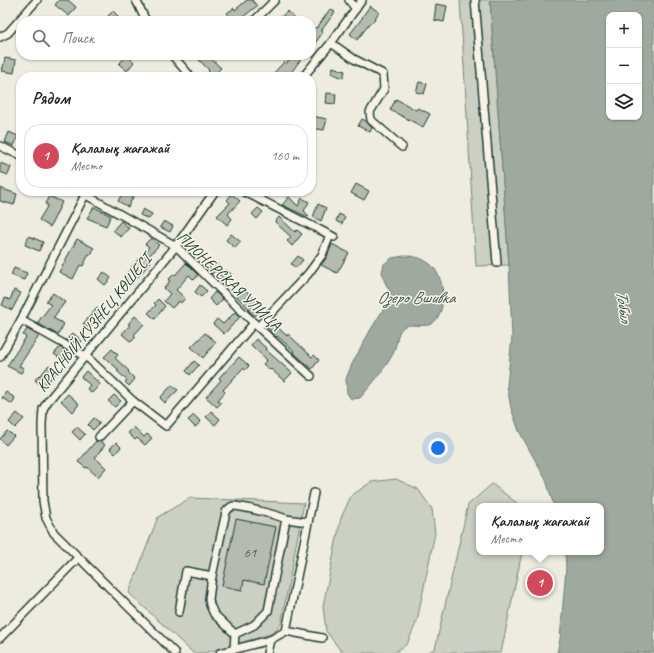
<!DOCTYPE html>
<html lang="ru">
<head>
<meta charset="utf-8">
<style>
	body { margin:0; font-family:Caveat,sans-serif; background:#f2f2f2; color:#202124 }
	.controls { position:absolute; right:12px; top:12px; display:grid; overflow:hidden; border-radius:8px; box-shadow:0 1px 3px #0004 }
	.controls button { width:36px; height:36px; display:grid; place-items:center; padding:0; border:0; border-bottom:1px solid #e0e0e0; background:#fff; color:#202124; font:20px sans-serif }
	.you { position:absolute; left:438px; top:448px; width:14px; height:14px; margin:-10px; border:3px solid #fff; border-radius:50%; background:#1a73e8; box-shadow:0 0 0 6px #1a73e833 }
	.badge { display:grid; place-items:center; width:26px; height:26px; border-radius:50%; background:#d1495b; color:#fff; font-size:13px; font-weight:700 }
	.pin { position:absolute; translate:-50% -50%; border:2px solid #fff; box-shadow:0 1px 4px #0006 }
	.popup { position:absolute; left:476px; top:503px; width:128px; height:52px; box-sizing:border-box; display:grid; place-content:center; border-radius:8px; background:#fff; filter:drop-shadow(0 1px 3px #0005); font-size:13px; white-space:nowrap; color:#757577 }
	.popup b { font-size:15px; color:#202124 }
	.popup::after { content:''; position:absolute; left:50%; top:100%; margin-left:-8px; border:8px solid transparent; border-top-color:#fff }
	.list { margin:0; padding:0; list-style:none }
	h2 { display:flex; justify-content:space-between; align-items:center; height:52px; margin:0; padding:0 16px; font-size:17px }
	h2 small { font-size:13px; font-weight:400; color:#757577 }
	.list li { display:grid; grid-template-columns:26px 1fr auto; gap:12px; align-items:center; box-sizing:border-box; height:64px; margin:0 8px 8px; padding:0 8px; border:1px solid #e0e0e0; border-radius:16px }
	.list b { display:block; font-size:15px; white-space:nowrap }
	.list p { margin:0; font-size:13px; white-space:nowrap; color:#757577 }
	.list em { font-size:13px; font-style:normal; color:#757577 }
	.icon { flex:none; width:22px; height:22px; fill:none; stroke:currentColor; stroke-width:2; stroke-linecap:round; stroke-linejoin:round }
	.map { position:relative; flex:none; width:654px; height:653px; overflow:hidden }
	.search { position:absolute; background:#fff; box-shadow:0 1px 3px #0004; left:16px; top:16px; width:300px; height:44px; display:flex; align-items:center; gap:10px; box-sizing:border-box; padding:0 14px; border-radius:16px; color:#757577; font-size:15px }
	.panel { position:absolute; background:#fff; box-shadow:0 1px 3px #0004; left:16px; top:72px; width:300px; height:124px; border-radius:16px }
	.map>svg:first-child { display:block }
	.green { fill:#cccfc4; stroke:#76867c }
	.water { fill:#9fa99f; stroke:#6c7e74; fill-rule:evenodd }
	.building { fill:#b5bbb0; stroke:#1f3d34 }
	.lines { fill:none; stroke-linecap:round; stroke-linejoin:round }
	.minor-casing { stroke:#1f3d34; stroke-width:10 }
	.minor { stroke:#f7f3e8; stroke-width:7 }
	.labels { text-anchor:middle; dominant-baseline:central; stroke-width:3; stroke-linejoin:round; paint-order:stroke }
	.number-label { font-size:14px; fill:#445c53 }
	.street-label { font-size:16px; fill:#1f3d34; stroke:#f7f3e8 }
	.water-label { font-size:17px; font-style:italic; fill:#3f584f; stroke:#f7f3e8 }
</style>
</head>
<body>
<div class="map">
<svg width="654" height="653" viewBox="0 0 654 653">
	<rect width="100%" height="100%" fill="#eeece1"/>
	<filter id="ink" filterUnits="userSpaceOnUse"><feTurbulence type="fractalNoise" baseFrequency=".025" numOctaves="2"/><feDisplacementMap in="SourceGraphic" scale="8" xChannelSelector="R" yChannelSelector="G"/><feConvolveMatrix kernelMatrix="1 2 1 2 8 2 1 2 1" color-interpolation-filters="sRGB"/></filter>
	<g filter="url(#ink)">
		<!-- green -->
		<g class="green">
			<path d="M460,0H490L509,265L476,266Z"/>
			<path d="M396,479L418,489L432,509L435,533L417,621L407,644L394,653H346L340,650L326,631L323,606L341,518L351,496L371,482Z"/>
			<path d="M492,484L518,504V506H479V552H522L501,653H426L435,649L468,505Z"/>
			<path d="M190,498L304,503L281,624L271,634L204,653H193L129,593L158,517Z"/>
		</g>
		<!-- water -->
		<g class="water">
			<path d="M490,0H654V653H557L560,639L566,568L565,552H601V506H554L546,480L519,431L511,408L507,386L512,337L509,265ZM609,15H639V117H609Z"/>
			<path d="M404,256C414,256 421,257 430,264C445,276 448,308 434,322C426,330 409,321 402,328C396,335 397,346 393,354C384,370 372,384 360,398L351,399L347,393L346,379L352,364L371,329L388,302L390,292L384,280L382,272L384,264L392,258Z"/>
		</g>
		<!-- building -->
		<g class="building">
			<path d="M59,0H68L76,7L69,16L55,5Z"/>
			<path d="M247,0H252L257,6L238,21H233L227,13L234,8L235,10Z"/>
			<path d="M436,4L447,6L444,22L434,20Z"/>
			<path d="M370,6L379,12L372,23L371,22L357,40L350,34L363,17H362Z"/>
			<path d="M330,9L335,12L321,31L323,32L316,42L311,38V33L316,27L317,28Z"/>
			<path d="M113,11L118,16L114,21H110L106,18Z"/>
			<path d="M288,11L297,21H285L281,17Z"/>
			<path d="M127,55L134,62L127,71L119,64Z"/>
			<path d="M203,55H207L221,68L213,76L208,71L209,70L199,60Z"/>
			<path d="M293,55H294L301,59L288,77H270L284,62L286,64Z"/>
			<path d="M5,58L16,60L14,73L2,71Z"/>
			<path d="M333,67L345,71L343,78L331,73Z"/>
			<path d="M419,82L427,84L424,94L416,92Z"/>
			<path d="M327,93L336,94L335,104L326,103Z"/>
			<path d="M396,99L416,110L418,108L430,114L423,127L390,110Z"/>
			<path d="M312,116L327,119L324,130L311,128Z"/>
			<path d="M362,119L366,121L372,128L370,132L358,126Z"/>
			<path d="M9,132L18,136L14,146L5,142Z"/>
			<path d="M0,163L11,167L8,175L0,172Z"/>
			<path d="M356,184L369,191L364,200L351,193Z"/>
			<path d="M0,188L17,194L14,205L0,201Z"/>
			<path d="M123,192L133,197L128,207L118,201Z"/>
			<path d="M232,194L240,201L228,214L232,219L227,225L217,216L230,203L227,200Z"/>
			<path d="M49,196L62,202L50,227L39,220L48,205L45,204Z"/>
			<path d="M289,197L298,206L302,198L309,202L304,211L309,216L308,217L282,205Z"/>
			<path d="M318,204L326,208L321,221L313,217Z"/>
			<path d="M94,207L111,216L106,226L87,218Z"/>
			<path d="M258,208L263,212L257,219L252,214Z"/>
			<path d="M143,209L152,214L149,219L140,215Z"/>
			<path d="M339,214L345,217L342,224L336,221Z"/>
			<path d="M279,217L295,232L297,230L302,234L292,246L287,241L291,237L275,222Z"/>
			<path d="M121,221L129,228L121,237L113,230Z"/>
			<path d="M164,221L173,226L170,232L160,227Z"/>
			<path d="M231,234L241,242L235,248L226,240Z"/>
			<path d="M29,236L43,242L39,251L25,245Z"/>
			<path d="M151,238L159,245L147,258L151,262L132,283L124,276L149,247L145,244Z"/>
			<path d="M77,239L94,248L91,255L89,254L83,266L80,265L73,279L59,272Z"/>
			<path d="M332,244L349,253L337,273L321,265L327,257Z"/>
			<path d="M298,256L303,260L296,268L291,264Z"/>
			<path d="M214,262L225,272L227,270L232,275L226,281L215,271L212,274L207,270Z"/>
			<path d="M186,263L198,275L194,280L189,275L176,290L185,298L181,303L179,301L172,308L164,301L170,294L164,288L170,281L168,280L174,274L175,275Z"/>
			<path d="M14,268L27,273L24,280L11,275Z"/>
			<path d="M104,272L111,278L105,285L98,279Z"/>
			<path d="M200,285L207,291L201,297L195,292Z"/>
			<path d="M244,289L263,307L255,316L248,310L249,309L237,297Z"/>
			<path d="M14,290L21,293L12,310L2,305L5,298L10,300Z"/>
			<path d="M215,292L223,299L216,306L209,299Z"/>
			<path d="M53,293L65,302L53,318L64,324L58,335L37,323L51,305L46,302Z"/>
			<path d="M158,299L165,306L155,319L148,313L156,305L154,303Z"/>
			<path d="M97,308L104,315L100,320L99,319L89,329L83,324Z"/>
			<path d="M235,312L240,317L224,334L213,324L217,319L223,324Z"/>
			<path d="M135,316L144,324L134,335L136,337L131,342L122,334L130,325L128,324Z"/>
			<path d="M274,318L276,320L273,323L287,336L288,334L312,357L314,355L319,360L312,369L293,352L294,351L277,336L276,337L271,332V331L266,326Z"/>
			<path d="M27,329L39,336L19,366L24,368L21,373L7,366L26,337L23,335Z"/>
			<path d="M73,333L82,341L78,346L68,338Z"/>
			<path d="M205,333L216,342L203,358L191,347Z"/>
			<path d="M256,339L266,348L265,349L292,373L284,381L271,369L270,370L263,364L267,360L251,345Z"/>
			<path d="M60,347L68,353L63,360L54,354Z"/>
			<path d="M112,349L118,355L115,358L129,371L128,372L135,379L129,386L125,382L127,380L117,371L119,370L104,357Z"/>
			<path d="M239,357L249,366L245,370L243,368L223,390L225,392L218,400L221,403L217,407L206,397L221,380L219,378L224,372V373Z"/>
			<path d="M194,361L199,365L190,375L186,371Z"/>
			<path d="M49,365L57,371L43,388L35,380L39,375L40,376Z"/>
			<path d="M86,371L100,384L92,393L87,389L90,385L81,377Z"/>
			<path d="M172,385L178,390L165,403L160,398Z"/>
			<path d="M6,392L15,398L12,404L2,398Z"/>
			<path d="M68,394L79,404L73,412L61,401Z"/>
			<path d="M114,395L121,401L115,407L108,401Z"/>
			<path d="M211,411L220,419L215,425L206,417Z"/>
			<path d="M17,413L24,419L15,428L9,422Z"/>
			<path d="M194,415L201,422L195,427L188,420Z"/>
			<path d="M94,418L100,423L93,430L88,425Z"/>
			<path d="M77,427L85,434L80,440L72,432Z"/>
			<path d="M134,427L144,437L147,434L152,438L145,445L137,438L135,440L128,433Z"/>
			<path d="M7,431L14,436L6,445L0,439Z"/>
			<path d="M96,441L101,442L105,445L95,457L106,468L98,477L87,467L86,468L78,462Z"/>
			<path d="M116,442L121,447L115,454L110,449Z"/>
			<path d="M236,519L276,527L264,584L244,580L242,590L222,586Z"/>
		</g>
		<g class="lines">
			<defs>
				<g id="minor">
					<path d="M136,0L146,21"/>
					<path d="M349,0L356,9"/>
					<path d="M475,0L497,263"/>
					<path d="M254,21L275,0"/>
					<path d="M0,37L8,33L37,0"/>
					<path d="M331,43L354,59L383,74L384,89L370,112L371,120L402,147"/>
					<path d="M172,55L191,77"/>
					<path d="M303,77L331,43L362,0"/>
					<path d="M0,146L21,156"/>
					<path d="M79,191L176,246L258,327L311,376"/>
					<path d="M243,191L334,237"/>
					<path d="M21,320L80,353L89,359L133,401L166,426L254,323"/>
					<path d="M258,327L308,274L322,255L330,235"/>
					<path d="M0,357L21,320L85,195"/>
					<path d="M99,437L133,401"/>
					<path d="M286,519L308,522"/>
					<path d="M179,612L186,571L212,576"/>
					<path d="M286,631L322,638"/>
					<path d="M0,638L76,560L79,558"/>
					<path d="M234,649L235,634L214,614L210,605L209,599L212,576L226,512C228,509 230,507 233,506C242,506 277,515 286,519L268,611L254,625L235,634"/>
					<path d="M175,653L54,533L46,518L43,501L42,424L43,409L48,401L176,246L215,191"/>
					<path d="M220,653L270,640L286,631L314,493"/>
					<path d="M267,653L270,640"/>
				</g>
			</defs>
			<!-- minor casing -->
			<use href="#minor" class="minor-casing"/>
			<!-- minor -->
			<use href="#minor" class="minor"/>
		</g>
	</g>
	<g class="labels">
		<!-- number labels -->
		<g class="number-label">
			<text x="250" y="552">61</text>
		</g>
		<!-- street labels -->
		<g class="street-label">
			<text transform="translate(229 281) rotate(43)">ПИОНЕРСКАЯ УЛИЦА</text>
			<text transform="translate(94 323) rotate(-51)">КРАСНЫЙ КУЗНЕЦ КӨШЕСІ</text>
		</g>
		<!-- water labels -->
		<g class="water-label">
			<text x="416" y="297">Озеро Вшивка</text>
			<text transform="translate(624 306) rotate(81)">Тобыл</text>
		</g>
	</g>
</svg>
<div class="controls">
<button>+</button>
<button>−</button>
<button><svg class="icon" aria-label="layers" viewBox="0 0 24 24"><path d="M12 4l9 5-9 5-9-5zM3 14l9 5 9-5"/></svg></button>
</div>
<div class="you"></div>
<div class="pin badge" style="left:540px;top:583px">1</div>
<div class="popup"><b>Қалалық жағажай</b>Место</div>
<div class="search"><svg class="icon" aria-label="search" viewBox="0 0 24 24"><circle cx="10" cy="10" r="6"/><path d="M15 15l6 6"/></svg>Поиск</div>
<section class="panel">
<h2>Рядом<small></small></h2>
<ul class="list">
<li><span class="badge">1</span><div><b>Қалалық жағажай</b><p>Место</p></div><em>160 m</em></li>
</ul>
</section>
</div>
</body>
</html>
